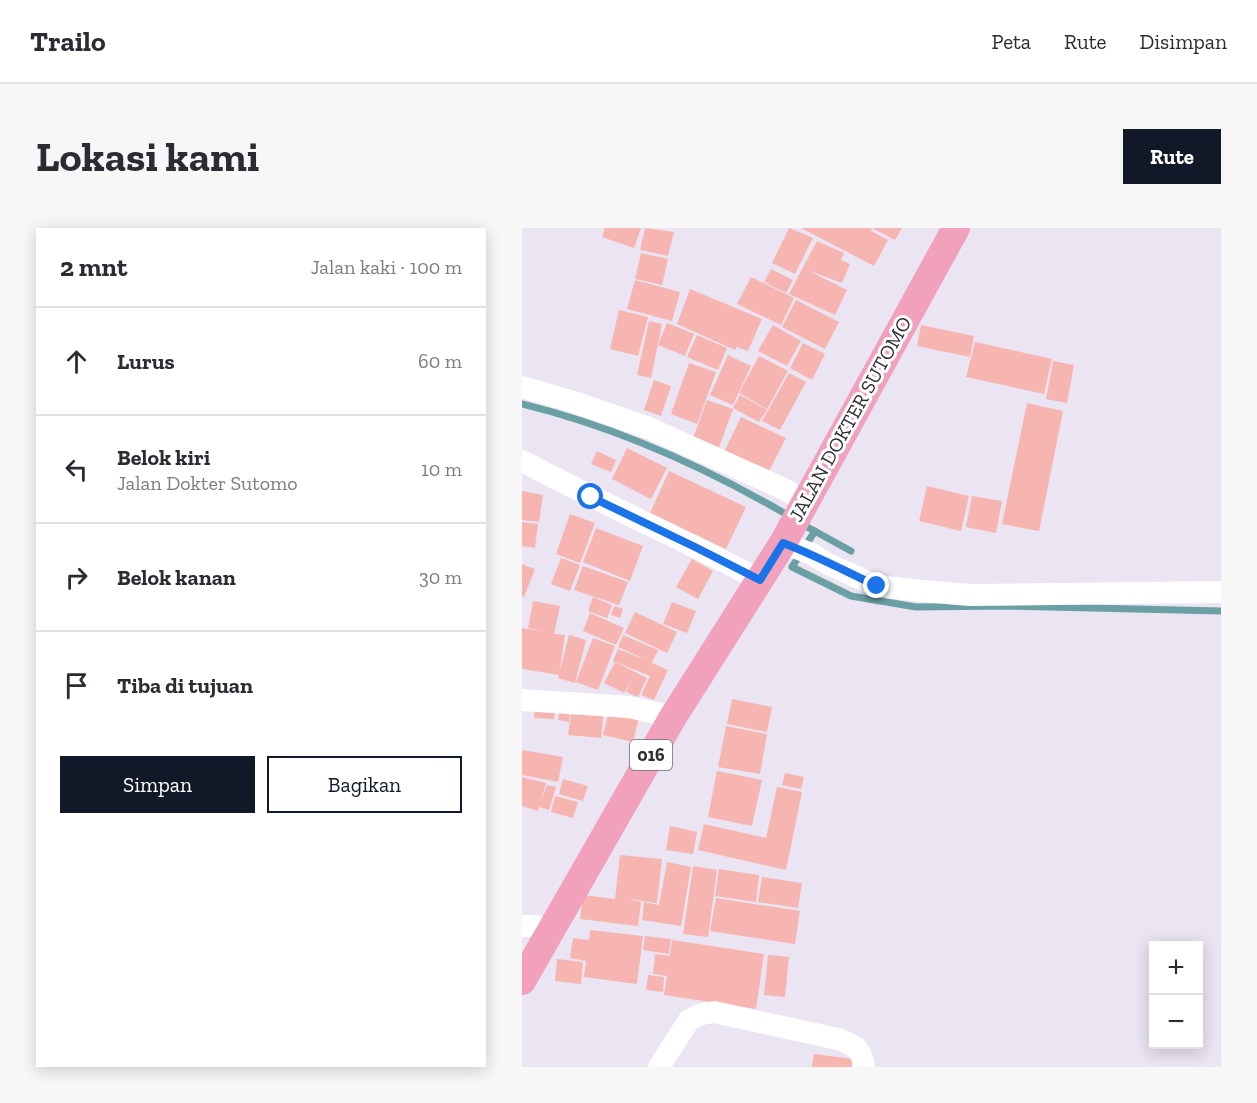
<!DOCTYPE html>
<html lang="id">
<head>
<meta charset="utf-8">
<style>
	body { margin:0; font-family:"Zilla Slab",serif; background:#f7f7f7; color:#2b2b33 }
	.controls { position:absolute; right:18px; bottom:18px; display:grid; overflow:hidden; border-radius:0px; box-shadow:0 3px 15px #0003 }
	.controls button { width:54px; height:54px; display:grid; place-items:center; padding:0; border:0; border-bottom:2px solid #e1e1e2; background:#fff; color:#2b2b33; font:30px sans-serif }
	.stop { position:absolute; width:18px; height:18px; margin:-14px; border:4px solid #1a73e8; border-radius:50%; background:#fff }
	.stop.end { background:#1a73e8; border-color:#fff; box-shadow:0 2px 6px #0008 }
	.list { margin:0; padding:0; list-style:none }
	h2 { display:flex; justify-content:space-between; align-items:center; height:78px; margin:0; padding:0 24px; font-size:26px }
	h2 small { font-size:20px; font-weight:400; color:#7c7c81 }
	.list li { display:grid; grid-template-columns:39px 1fr auto; gap:18px; align-items:center; box-sizing:border-box; height:108px; padding:0 24px; border-top:2px solid #e1e1e2 }
	.list b { display:block; font-size:22px; white-space:nowrap }
	.list p { margin:0; font-size:20px; white-space:nowrap; color:#7c7c81 }
	.list em { font-size:20px; font-style:normal; color:#7c7c81 }
	.actions { display:flex; gap:12px; padding:18px 24px }
	.actions a { flex:1; padding:14px 0; border:2px solid #111827; border-radius:0px; text-align:center; font-size:21px; color:#111827 }
	.actions .main { background:#111827; color:#fff }
	.icon { flex:none; width:33px; height:33px; fill:none; stroke:currentColor; stroke-width:2; stroke-linecap:round; stroke-linejoin:round }
	.map { position:relative; flex:none; width:699px; height:839px; overflow:hidden; border-radius:0px }
	header { display:flex; align-items:center; gap:36px; box-sizing:border-box; height:84px; padding:0 30px; background:#fff; border-bottom:2px solid #e1e1e2 }
	header strong { font-size:28px }
	nav { display:flex; gap:33px; margin-inline-start:auto; font-size:21px }
	.intro { display:flex; align-items:center; justify-content:space-between; box-sizing:border-box; height:144px; padding:0 36px }
	h1 { margin:0; font-size:42px }
	.button { padding:15px 27px; border-radius:0px; background:#111827; color:#fff; font-size:21px; font-weight:700 }
	main { display:flex; gap:36px; padding:0 36px }
	aside { flex:1; background:#fff; border-radius:0px; box-shadow:0 3px 15px #0003 }
	.map>svg:first-child { display:block }
	.lines { fill:none; stroke-linecap:round; stroke-linejoin:round }
	.stream { stroke:#6aa0a3; stroke-width:7 }
	.building { fill:#f7b5b2 }
	.minor { stroke:#fff; stroke-width:22 }
	.major { stroke:#f1a1bc; stroke-width:28 }
	.route { stroke:#1a73e8; stroke-width:8 }
	.labels { text-anchor:middle; dominant-baseline:central; stroke-width:6; stroke-linejoin:round; paint-order:stroke }
	.shield { fill:#fff; stroke:#6d6b70; stroke-width:1.5 }
	.shield-label { font-size:18px; font-weight:bold; fill:#2f2c32 }
	.street-label { font-size:20px; fill:#2f2c32; stroke:#fff }
</style>
</head>
<body>
<header>
<strong>Trailo</strong>
<nav><a>Peta</a><a>Rute</a><a>Disimpan</a></nav>
</header>
<div class="intro"><h1>Lokasi kami</h1><a class="button">Rute</a></div>
<main>
<aside>
<h2>2 mnt<small>Jalan kaki · 100 m</small></h2>
<ul class="list">
<li><svg class="icon" aria-label="ahead" viewBox="0 0 24 24"><path d="M12 20V5M6 11l6-6 6 6"/></svg><div><b>Lurus</b></div><em>60 m</em></li>
<li><svg class="icon" aria-label="left" viewBox="0 0 24 24"><path d="M17 20v-9H6M10 6l-5 5 5 5"/></svg><div><b>Belok kiri</b><p>Jalan Dokter Sutomo</p></div><em>10 m</em></li>
<li><svg class="icon" aria-label="right" viewBox="0 0 24 24"><path d="M7 20v-9h11M14 6l5 5-5 5"/></svg><div><b>Belok kanan</b></div><em>30 m</em></li>
<li><svg class="icon" aria-label="arrive" viewBox="0 0 24 24"><path d="M6 21V4h12l-3 4 3 4H6"/></svg><div><b>Tiba di tujuan</b></div></li>
</ul>
<div class="actions"><a class="main">Simpan</a><a>Bagikan</a></div>
</aside>
<div class="map">
<svg width="699" height="839" viewBox="0 0 699 839">
	<rect width="100%" height="100%" fill="#eae4f3"/>
	<g class="lines">
		<!-- stream -->
		<g class="stream">
			<path d="M0,176C94,199 185,240 269,289"/>
			<path d="M278,295L329,323"/>
			<path d="M293,303L270,339L329,368L394,379L485,378L699,383"/>
		</g>
	</g>
	<!-- building -->
	<g class="building">
		<path d="M83,0H119L112,20L80,9Z"/>
		<path d="M123,0L152,4L146,28L118,22Z"/>
		<path d="M267,0L291,10L273,46L250,35Z"/>
		<path d="M279,0H380L373,12L350,0L349,3L366,12L352,38Z"/>
		<path d="M295,13L322,25L319,32L328,36L320,55L285,42L325,62L313,87L267,66Z"/>
		<path d="M119,25L146,31L140,57L113,51Z"/>
		<path d="M249,41L271,52L264,65L242,54Z"/>
		<path d="M229,49L272,70L259,97L215,76Z"/>
		<path d="M113,52L158,64L150,93L105,81Z"/>
		<path d="M168,61L240,91L226,123L215,119L213,122L155,96Z"/>
		<path d="M274,72L317,94L303,121L260,99Z"/>
		<path d="M97,82L126,89L116,128L88,121Z"/>
		<path d="M127,93L140,96L129,150L115,147Z"/>
		<path d="M145,95L172,106L163,128L136,117Z"/>
		<path d="M251,97L279,113L265,138L236,123Z"/>
		<path d="M399,97L452,108L448,129L395,118Z"/>
		<path d="M175,107L205,120L196,142L165,129Z"/>
		<path d="M453,114L530,131L522,166L444,149Z"/>
		<path d="M281,115L303,126L290,152L268,140Z"/>
		<path d="M206,127L229,138L211,177L188,167Z"/>
		<path d="M237,128L266,143L245,181L217,165Z"/>
		<path d="M531,133L552,137L545,175L524,171Z"/>
		<path d="M167,135L194,144L175,196L149,186Z"/>
		<path d="M267,145L284,154L258,202L240,193Z"/>
		<path d="M132,152L149,158L139,188L122,182Z"/>
		<path d="M218,167L245,182L237,194L211,180Z"/>
		<path d="M185,172L211,181L195,225L169,216Z"/>
		<path d="M505,175L541,183L517,303L480,296Z"/>
		<path d="M219,189L264,210L246,245L202,224Z"/>
		<path d="M105,220L145,240L129,271L90,251Z"/>
		<path d="M75,223L94,232L89,244L69,236Z"/>
		<path d="M147,243L224,279L204,321L128,285Z"/>
		<path d="M405,258L447,268L439,303L397,293Z"/>
		<path d="M0,263L21,267L17,294L0,292Z"/>
		<path d="M450,268L480,273L474,305L444,299Z"/>
		<path d="M48,286L73,295L58,335L34,326Z"/>
		<path d="M0,294L16,296L13,320L0,318Z"/>
		<path d="M74,300L121,318L108,353L61,334Z"/>
		<path d="M39,330L58,337L48,363L29,356Z"/>
		<path d="M170,331L191,343L176,371L154,359Z"/>
		<path d="M0,336L13,341L2,369L0,368Z"/>
		<path d="M61,338L106,354L97,377L52,362Z"/>
		<path d="M71,369L90,377L85,390L66,383Z"/>
		<path d="M11,373L38,378L32,406L43,407L37,447L0,441V400L26,404L6,400Z"/>
		<path d="M150,374L174,383L165,405L141,396Z"/>
		<path d="M92,378L101,381L98,390L89,387Z"/>
		<path d="M113,384L155,404L145,425L103,405Z"/>
		<path d="M68,385L102,400L94,417L61,403Z"/>
		<path d="M47,407L64,412L53,455L36,450Z"/>
		<path d="M101,407L136,422L130,435L146,442L132,472L119,467L128,448L91,433L96,421L127,433L96,419Z"/>
		<path d="M71,410L93,418L76,462L54,454Z"/>
		<path d="M93,434L125,450L116,469L104,464L111,449L102,465L82,455Z"/>
		<path d="M210,471L250,479L245,504L205,496Z"/>
		<path d="M13,474L34,476L32,491L12,490Z"/>
		<path d="M38,478L48,479L47,494L36,492Z"/>
		<path d="M50,478L82,481L79,510L46,507Z"/>
		<path d="M87,483L117,490L111,514L81,507Z"/>
		<path d="M204,498L245,506L238,546L196,539Z"/>
		<path d="M0,522L41,529L36,554L0,547Z"/>
		<path d="M195,543L240,552L230,598L186,589Z"/>
		<path d="M263,545L282,549L279,561L260,557Z"/>
		<path d="M0,549L24,555L19,574L25,557L34,559L27,582L17,579L16,583L0,578Z"/>
		<path d="M41,551L66,558L61,573L37,566Z"/>
		<path d="M255,559L280,564L264,642L176,622L182,596L244,610Z"/>
		<path d="M33,568L56,574L51,590L29,584Z"/>
		<path d="M148,598L175,604L171,626L144,622Z"/>
		<path d="M98,627L140,631L135,675L106,671L119,674L116,698L58,691L61,667L93,671Z"/>
		<path d="M145,634L169,639L159,698L120,692L122,674L137,677Z"/>
		<path d="M171,638L195,642L186,709L161,706Z"/>
		<path d="M197,641L237,647L234,674L193,668Z"/>
		<path d="M240,649L280,655L276,680L236,674Z"/>
		<path d="M194,670L278,683L273,716L188,703Z"/>
		<path d="M68,702L121,708L115,756L62,749L64,733L48,730L51,710L67,712Z"/>
		<path d="M123,708L149,711L147,726L121,722Z"/>
		<path d="M150,712L242,726L234,781L142,767L145,748L131,746L133,726L148,728Z"/>
		<path d="M246,727L267,729L263,769L242,767Z"/>
		<path d="M35,731L61,734L59,756L33,753Z"/>
		<path d="M126,747L142,749L141,764L124,762Z"/>
		<path d="M292,826L332,831L330,839H290Z"/>
	</g>
	<g class="lines">
		<!-- minor -->
		<g class="minor">
			<path d="M0,159L52,174L127,200L264,262L283,274"/>
			<path d="M0,233C78,274 159,311 238,352"/>
			<path d="M261,315L290,326L306,336L355,358L400,363L448,367L699,364"/>
			<path d="M0,472L107,479L151,489"/>
			<path d="M0,698H14L29,702"/>
			<path d="M137,839L167,792L180,786L192,784L316,811C333,818 339,819 342,839"/>
		</g>
		<!-- major -->
		<path class="major" d="M0,753L151,489L261,315L434,0"/>
	</g>
	<g class="lines">
		<!-- route -->
		<path class="route" d="M69,269L173,319L238,352L261,315C293,327 323,343 355,358"/>
	</g>
	<g class="labels">
		<!-- shield labels -->
		<rect class="shield" x="108" y="512" width="42" height="30" rx="4.5"/>
		<g class="shield-label">
			<text x="129" y="527">016</text>
		</g>
		<!-- street labels -->
		<g class="street-label">
			<text transform="translate(328 191) rotate(-61)">JALAN DOKTER SUTOMO</text>
		</g>
	</g>
</svg>
<div class="controls">
<button>+</button>
<button>−</button>
</div>
<div class="stop" style="left:69px;top:269px"></div>
<div class="stop end" style="left:355px;top:358px"></div>
</div>
</main>
</body>
</html>
